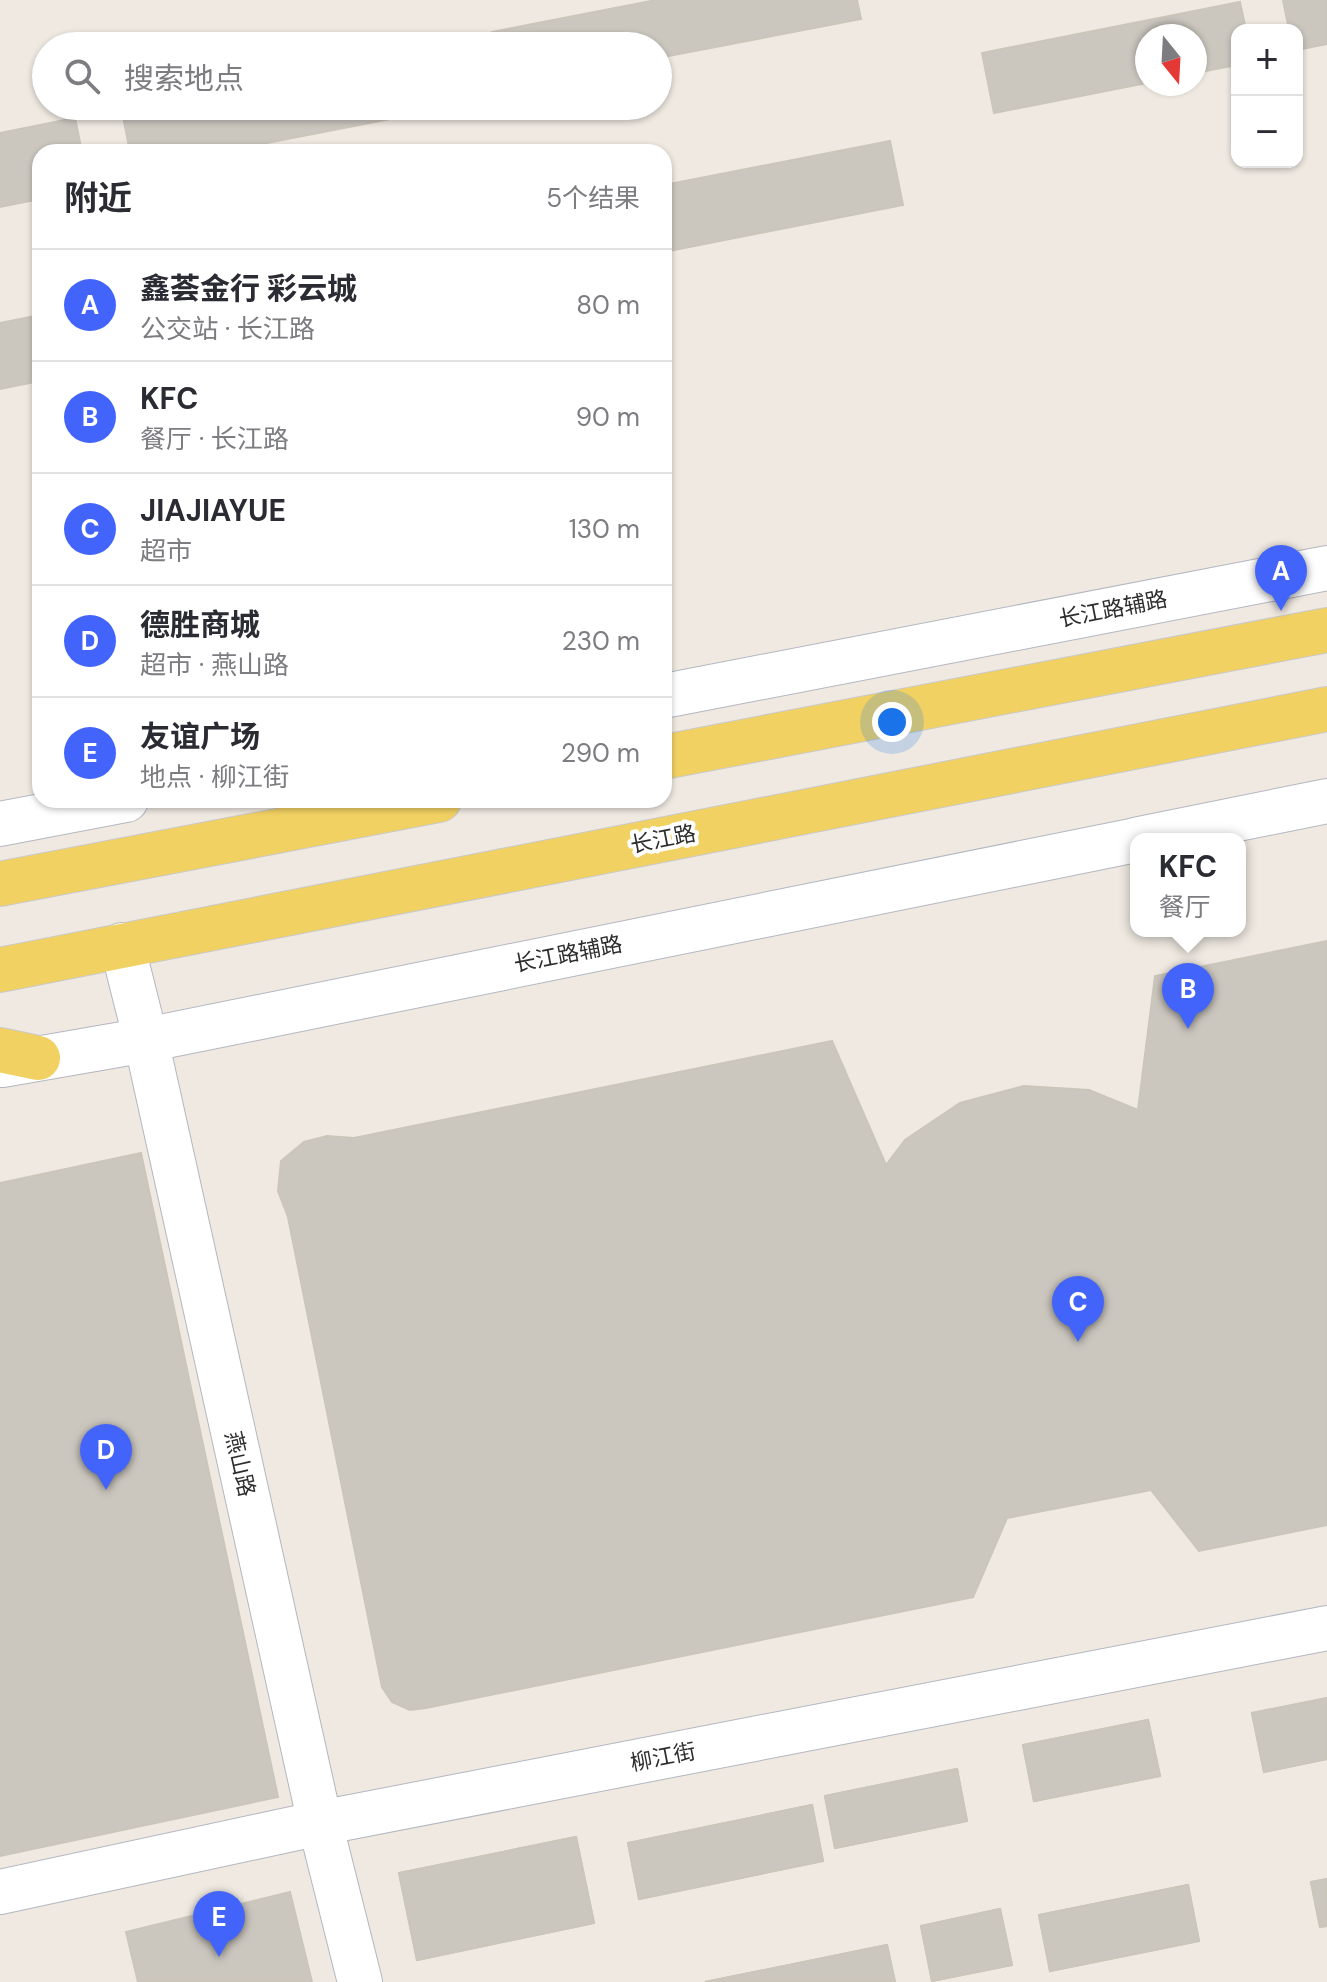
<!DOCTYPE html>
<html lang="zh">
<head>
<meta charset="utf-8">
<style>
	body { margin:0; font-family:"DM Sans","Noto Sans SC",sans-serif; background:#f7f7f7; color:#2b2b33 }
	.controls { position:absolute; right:24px; top:24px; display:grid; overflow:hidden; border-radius:16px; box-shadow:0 2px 6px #0004 }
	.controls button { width:72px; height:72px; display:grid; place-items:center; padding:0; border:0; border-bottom:2px solid #e1e1e2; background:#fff; color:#2b2b33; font:40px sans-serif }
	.compass { position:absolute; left:1135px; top:24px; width:72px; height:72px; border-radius:50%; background:#fff; box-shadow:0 2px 6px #0004; rotate:162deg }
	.you { position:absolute; left:892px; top:722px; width:28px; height:28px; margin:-20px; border:6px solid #fff; border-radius:50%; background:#1a73e8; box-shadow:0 0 0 12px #1a73e833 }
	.badge { display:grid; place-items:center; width:52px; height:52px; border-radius:50%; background:#4264fb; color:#fff; font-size:26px; font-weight:700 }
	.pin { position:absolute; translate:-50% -66px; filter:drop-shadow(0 2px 4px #0008) }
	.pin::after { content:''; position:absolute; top:42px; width:28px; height:24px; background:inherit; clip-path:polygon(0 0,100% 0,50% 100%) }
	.popup { position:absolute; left:1130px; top:833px; width:116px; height:104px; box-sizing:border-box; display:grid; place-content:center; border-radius:16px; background:#fff; filter:drop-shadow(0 2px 6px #0005); font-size:26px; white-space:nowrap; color:#7c7c81 }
	.popup b { font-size:30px; color:#2b2b33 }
	.popup::after { content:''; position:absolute; left:50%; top:100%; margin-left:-16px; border:16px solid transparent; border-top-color:#fff }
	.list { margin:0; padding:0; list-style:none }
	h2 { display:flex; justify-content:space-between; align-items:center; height:104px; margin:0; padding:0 32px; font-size:34px }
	h2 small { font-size:26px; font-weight:400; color:#7c7c81 }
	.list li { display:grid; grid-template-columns:52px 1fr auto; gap:24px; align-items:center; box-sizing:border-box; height:112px; padding:0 32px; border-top:2px solid #e1e1e2 }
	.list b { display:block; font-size:30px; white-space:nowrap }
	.list p { margin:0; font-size:26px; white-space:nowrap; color:#7c7c81 }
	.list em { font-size:26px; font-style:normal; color:#7c7c81 }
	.icon { flex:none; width:44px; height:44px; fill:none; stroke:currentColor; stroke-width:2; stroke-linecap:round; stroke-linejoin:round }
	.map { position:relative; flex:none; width:1327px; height:1982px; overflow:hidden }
	.search { position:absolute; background:#fff; box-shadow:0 2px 6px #0004; left:32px; top:32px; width:640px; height:88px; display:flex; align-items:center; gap:20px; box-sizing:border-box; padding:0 28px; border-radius:44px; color:#7c7c81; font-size:30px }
	.panel { position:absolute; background:#fff; box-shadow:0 2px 6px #0004; left:32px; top:144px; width:640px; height:664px; border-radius:24px }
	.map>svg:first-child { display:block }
	.building { fill:#cbc7bf; stroke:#cbc5ba; stroke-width:2 }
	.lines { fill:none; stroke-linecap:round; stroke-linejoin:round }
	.minor-casing { stroke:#b4b7c1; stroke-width:46 }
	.major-casing { stroke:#c9c9c9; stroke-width:46 }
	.minor { stroke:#fff; stroke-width:44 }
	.major { stroke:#f2d163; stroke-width:44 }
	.labels { text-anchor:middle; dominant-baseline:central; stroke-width:8; stroke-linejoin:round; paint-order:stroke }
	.street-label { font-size:22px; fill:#2e2e2e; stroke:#fff }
</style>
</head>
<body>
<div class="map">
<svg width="1327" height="1982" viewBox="0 0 1327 1982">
	<rect width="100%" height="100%" fill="#efe9e1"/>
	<!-- building -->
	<g class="building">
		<path d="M656,0H857L861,19L658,58V46H494L492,32Z"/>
		<path d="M1283,0H1327V44L1297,50V30H1289Z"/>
		<path d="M1240,2L1246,30H1237V65L1195,73V36H1147V83L994,113L982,53Z"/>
		<path d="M439,35L441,46H384Z"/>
		<path d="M121,106H452V107L221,152H130Z"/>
		<path d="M75,118L82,152H40V199L0,207V133Z"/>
		<path d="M890,141L903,205L664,252V185Z"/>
		<path d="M40,315V381L0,389V323Z"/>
		<path d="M1327,941V1525L1199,1551L1151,1490L1007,1518L973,1597L426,1708L410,1710L392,1702L382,1687L288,1217L278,1191L281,1161L304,1142L327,1136L354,1138L832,1041L886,1165L905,1140L960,1103L1024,1086L1089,1090L1138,1110L1155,976Z"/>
		<path d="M141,1153L278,1797L0,1856V1183Z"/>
		<path d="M1327,1698V1759L1264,1772L1252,1713Z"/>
		<path d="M1327,1698V1759L1264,1772L1252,1713Z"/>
		<path d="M1148,1720L1160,1776L1034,1801L1023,1745Z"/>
		<path d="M1148,1720L1160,1776L1034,1801L1023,1745Z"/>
		<path d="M957,1769L967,1821L835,1848L825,1796Z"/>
		<path d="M957,1769L967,1821L835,1848L825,1796Z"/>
		<path d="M812,1805L823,1861L639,1899L628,1843Z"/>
		<path d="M812,1805L823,1861L639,1899L628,1843Z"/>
		<path d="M576,1837L594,1923L417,1960L399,1873Z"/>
		<path d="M576,1837L594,1923L417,1960L399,1873Z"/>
		<path d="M1327,1879V1926L1320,1927L1311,1882Z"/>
		<path d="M1327,1879V1926L1320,1927L1311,1882Z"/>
		<path d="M1188,1885L1199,1941L1050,1971L1039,1915Z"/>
		<path d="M1188,1885L1199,1941L1050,1971L1039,1915Z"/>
		<path d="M290,1892L312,1982H138L126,1932Z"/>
		<path d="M1000,1909L1012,1965L932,1981L921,1926Z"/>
		<path d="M1000,1909L1012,1965L932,1981L921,1926Z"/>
		<path d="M887,1945L895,1982H705Z"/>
		<path d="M887,1945L895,1982H705Z"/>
	</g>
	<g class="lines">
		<defs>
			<g id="minor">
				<path d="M664,696L1327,568"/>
				<path d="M0,824L126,800"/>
				<path d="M1139,839L1327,801"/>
				<path d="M122,945L146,1040L320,1823L360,1982"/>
				<path d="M2,1065L146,1040L1136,840"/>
				<path d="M0,1892L320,1823L1327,1628"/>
			</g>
			<g id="major">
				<path d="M664,757L1327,630"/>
				<path d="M0,884L439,800"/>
				<path d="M0,970L1327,709"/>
				<path d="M0,1050L38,1058"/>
			</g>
		</defs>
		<!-- minor casing -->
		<use href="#minor" class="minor-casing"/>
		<!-- major casing -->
		<use href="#major" class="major-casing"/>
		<!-- minor -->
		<use href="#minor" class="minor"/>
		<!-- major -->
		<use href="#major" class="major"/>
	</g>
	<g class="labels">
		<!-- street labels -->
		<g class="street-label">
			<text transform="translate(1113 609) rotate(-11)">长江路辅路</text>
			<text transform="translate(663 839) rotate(-11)">长江路</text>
			<text transform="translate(568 954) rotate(-11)">长江路辅路</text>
			<text transform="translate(240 1464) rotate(77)">燕山路</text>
			<text transform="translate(663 1757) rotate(-11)">柳江街</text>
		</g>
	</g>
</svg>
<div class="controls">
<button>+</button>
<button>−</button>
</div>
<svg class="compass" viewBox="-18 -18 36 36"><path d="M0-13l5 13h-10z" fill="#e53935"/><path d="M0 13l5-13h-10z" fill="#7c7c81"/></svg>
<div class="you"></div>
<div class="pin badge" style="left:1281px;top:611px">A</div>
<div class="pin badge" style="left:1188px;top:1029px">B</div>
<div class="popup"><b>KFC</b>餐厅</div>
<div class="pin badge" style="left:1078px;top:1342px">C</div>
<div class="pin badge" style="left:106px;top:1490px">D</div>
<div class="pin badge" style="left:219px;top:1957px">E</div>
<div class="search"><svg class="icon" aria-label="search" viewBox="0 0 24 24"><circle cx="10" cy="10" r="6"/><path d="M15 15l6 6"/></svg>搜索地点</div>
<section class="panel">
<h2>附近<small>5个结果</small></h2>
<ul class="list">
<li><span class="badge">A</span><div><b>鑫荟金行 彩云城</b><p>公交站 · 长江路</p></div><em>80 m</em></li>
<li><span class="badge">B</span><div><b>KFC</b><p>餐厅 · 长江路</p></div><em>90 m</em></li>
<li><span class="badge">C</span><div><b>JIAJIAYUE</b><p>超市</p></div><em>130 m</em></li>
<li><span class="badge">D</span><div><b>德胜商城</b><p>超市 · 燕山路</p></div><em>230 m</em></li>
<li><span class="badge">E</span><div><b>友谊广场</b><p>地点 · 柳江街</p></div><em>290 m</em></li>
</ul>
</section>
</div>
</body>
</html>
